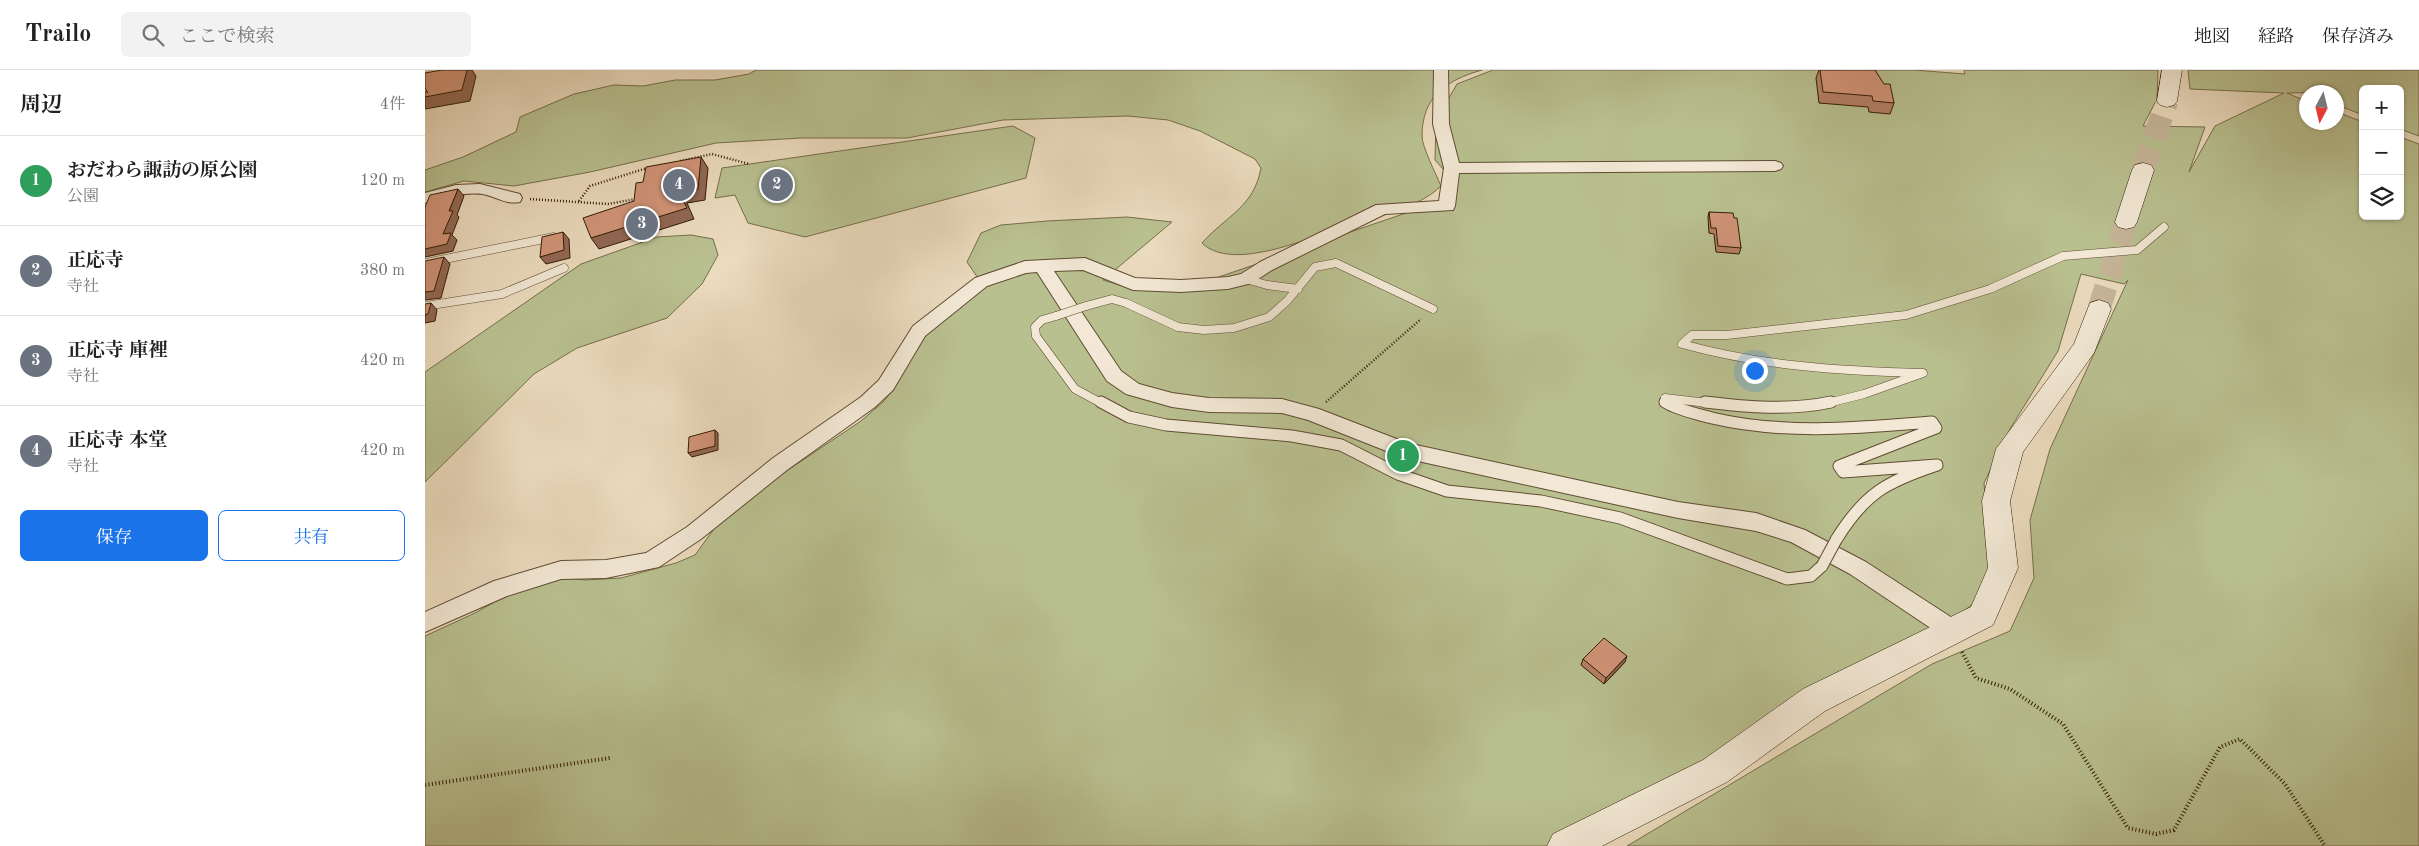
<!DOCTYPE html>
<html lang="ja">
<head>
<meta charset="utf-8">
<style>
  :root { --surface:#fff; --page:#f2f2f2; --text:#222; --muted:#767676; --line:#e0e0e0; --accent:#1a73e8 }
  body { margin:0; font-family:"Old Standard TT","Noto Serif JP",serif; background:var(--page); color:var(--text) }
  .controls { position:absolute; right:15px; top:15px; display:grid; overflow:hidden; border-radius:8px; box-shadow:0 1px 4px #0004 }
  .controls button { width:45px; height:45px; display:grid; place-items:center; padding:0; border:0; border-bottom:1px solid var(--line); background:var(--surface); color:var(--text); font:25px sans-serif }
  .compass { position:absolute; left:1874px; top:15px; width:45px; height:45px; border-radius:50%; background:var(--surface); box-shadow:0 1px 4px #0004; rotate:187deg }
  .you { position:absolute; left:1329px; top:300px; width:18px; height:18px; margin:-12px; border:4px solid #fff; border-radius:50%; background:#1a73e8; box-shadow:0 0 0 8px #1a73e833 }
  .badge { display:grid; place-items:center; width:32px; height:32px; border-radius:50%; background:var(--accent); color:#fff; font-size:16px; font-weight:700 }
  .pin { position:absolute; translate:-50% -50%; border:2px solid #fff; box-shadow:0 1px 5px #0006 }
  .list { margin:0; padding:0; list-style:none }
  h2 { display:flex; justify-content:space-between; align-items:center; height:65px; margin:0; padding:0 20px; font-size:21px }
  h2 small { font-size:16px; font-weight:400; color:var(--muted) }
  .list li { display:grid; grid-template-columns:32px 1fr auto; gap:15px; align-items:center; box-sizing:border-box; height:90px; padding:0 20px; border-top:1px solid var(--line) }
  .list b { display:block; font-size:19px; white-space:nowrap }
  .list p { margin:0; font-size:16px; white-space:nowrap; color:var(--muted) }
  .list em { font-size:16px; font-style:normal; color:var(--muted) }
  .actions { display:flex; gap:10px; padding:15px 20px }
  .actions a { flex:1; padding:11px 0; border:1px solid var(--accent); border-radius:8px; text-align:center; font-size:18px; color:var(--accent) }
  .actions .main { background:var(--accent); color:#fff }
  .icon { flex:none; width:28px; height:28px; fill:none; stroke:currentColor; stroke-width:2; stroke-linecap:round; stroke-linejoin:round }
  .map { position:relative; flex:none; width:1994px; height:776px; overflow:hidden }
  header { display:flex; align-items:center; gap:30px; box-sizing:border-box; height:70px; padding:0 25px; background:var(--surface); border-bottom:1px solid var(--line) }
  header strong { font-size:24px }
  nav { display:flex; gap:28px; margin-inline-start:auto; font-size:18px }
  .search { width:350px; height:45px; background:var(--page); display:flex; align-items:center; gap:12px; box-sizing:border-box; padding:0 18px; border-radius:8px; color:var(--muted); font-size:19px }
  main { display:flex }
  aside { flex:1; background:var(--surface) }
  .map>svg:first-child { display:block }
  .green { fill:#b9c090; stroke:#766e4a }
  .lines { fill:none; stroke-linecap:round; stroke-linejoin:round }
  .secondary-tunnel { stroke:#c6b599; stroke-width:23; stroke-dasharray:23 11; stroke-linecap:butt }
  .lane-far1-casing { stroke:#604c32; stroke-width:9 }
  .lane-casing { stroke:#604c32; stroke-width:13 }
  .street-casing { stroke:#604c32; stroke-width:2 }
  .secondary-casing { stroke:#321c03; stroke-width:1 }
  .path-far1 { stroke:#321c03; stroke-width:2.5; stroke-dasharray:1 2; stroke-linecap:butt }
  .path { stroke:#321c03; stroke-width:4; stroke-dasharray:1 2.5; stroke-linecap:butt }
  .lane-far1 { stroke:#f2e8d5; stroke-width:8 }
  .lane { stroke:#f2e8d5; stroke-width:11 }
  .street { fill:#f2e8d5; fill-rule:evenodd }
  .secondary { fill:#f2e8d5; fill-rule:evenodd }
  .lane-bridge-far1-casing { stroke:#604c32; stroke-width:9; stroke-linecap:butt }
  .lane-bridge-casing { stroke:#604c32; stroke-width:13; stroke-linecap:butt }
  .lane-bridge-far1 { stroke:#f2e8d5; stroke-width:8 }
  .lane-bridge { stroke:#f2e8d5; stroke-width:11 }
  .wall { fill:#b47f67; stroke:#321c03 }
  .shaded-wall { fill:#926854; stroke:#321c03 }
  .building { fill:#d19478; stroke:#321c03 }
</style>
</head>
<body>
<header>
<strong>Trailo</strong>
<div class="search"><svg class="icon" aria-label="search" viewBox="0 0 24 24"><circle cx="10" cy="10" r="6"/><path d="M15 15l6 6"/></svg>ここで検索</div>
<nav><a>地図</a><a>経路</a><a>保存済み</a></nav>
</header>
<main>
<aside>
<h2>周辺<small>4件</small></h2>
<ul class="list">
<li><span class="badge" style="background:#2e9e5b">1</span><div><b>おだわら諏訪の原公園</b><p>公園</p></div><em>120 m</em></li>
<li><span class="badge" style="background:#6b7280">2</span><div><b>正応寺</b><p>寺社</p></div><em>380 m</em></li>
<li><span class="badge" style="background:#6b7280">3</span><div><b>正応寺 庫裡</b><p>寺社</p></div><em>420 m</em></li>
<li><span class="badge" style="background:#6b7280">4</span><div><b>正応寺 本堂</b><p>寺社</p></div><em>420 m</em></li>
</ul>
<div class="actions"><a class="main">保存</a><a>共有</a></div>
</aside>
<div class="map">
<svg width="1994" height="776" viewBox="0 0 1994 776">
  <rect width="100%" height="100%" fill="#ebdbbe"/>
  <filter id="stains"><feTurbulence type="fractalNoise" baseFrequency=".004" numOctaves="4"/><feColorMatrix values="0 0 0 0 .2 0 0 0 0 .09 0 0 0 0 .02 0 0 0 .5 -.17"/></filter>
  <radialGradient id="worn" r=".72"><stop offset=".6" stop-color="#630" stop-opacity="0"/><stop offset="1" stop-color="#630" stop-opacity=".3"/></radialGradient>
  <!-- green -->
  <path class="green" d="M331 0H1057C1022 10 997 26 997 66 997 77 1011 104 1016 116 993 139 946 148 915 158 887 167 859 179 831 183 813 186 790 186 777 173 802 145 829 137 836 98L830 89 775 61 743 50 703 46 578 50 482 68H376L291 73 165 102 89 116 39 111 0 122V100L38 87 91 62 95 47 149 24 189 15 218 16 250 10H290L324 4Z
    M1068 0H1489L1540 4 1539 0H1733L1732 29 1718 56 1780 57 1764 102 1790 56 1859 23 1765 19 1763 0H1994V66L1975 59V19H1938V45L1912 35V22L1862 23 1881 31 1882 52H1912V42L1938 52V146H1975V67L1994 74V776H1202L1507 594 1585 561 1609 508 1605 450 1625 379 1703 210 1699 214 1656 204 1633 281 1585 359 1559 413 1565 496 1548 534 1420 630 1122 776H0V566L50 543 105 512 126 506 160 510 196 508 251 493 270 485 302 441 436 351 458 332 468 320 491 278 504 260 557 214 542 192 556 163 576 155 622 151 702 147 747 152 678 210 711 220 782 211 1025 128V107L1010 90 1011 50 1032 14Z
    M588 56 610 68 601 108 380 167 323 153 310 125 290 128 297 98Z
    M266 165 288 169 293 185 277 214 242 248 152 278 109 304 0 412V302L156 194 232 167Z"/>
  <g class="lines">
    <!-- secondary-tunnel -->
    <path class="secondary-tunnel" d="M1718 100 1742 31
      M1674 239 1701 152"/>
    <defs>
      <path id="lane-far1" d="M0 193 129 167
        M821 209 842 215 873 219
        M0 236 77 224 139 198
        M661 236 687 229 701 233 753 257 779 260 809 258 844 247 862 231 890 197 911 193 1008 239
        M631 246 617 250 610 257 611 266 650 319 678 334
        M1242 334 1240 328 1291 334
        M1399 334 1439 324 1498 303C1416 301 1336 296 1257 274L1267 265H1302L1481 245 1565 219 1638 186 1712 180 1739 157"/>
      <path id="lane" d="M676 332 704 347 741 355 867 366 916 375 973 404 1022 421 1116 431 1195 448 1362 509 1386 506 1397 496
        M1240 332C1253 340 1272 344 1287 348 1359 365 1433 358 1507 352L1511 358 1414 396 1418 402 1512 395C1461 412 1440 423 1411 470
        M1280 332C1322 337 1364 341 1406 332"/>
      <path id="street" d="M1009 0H1023L1024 54 1034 93 1350 91 1356 93 1358 96 1356 99 1350 101 1034 103 1030 136 1028 140 960 144 847 200 827 213 803 219 756 222 708 220 658 200 629 201 696 301 714 314 747 323 784 328 857 329 894 339 982 373 1253 432 1331 443 1380 460 1441 492 1535 553 1538 560 1535 567 1527 570 1519 567 1425 504 1366 472 1331 461 1253 448 979 388 883 350 857 343 784 342 747 337 701 324 682 311 612 202 601 203 562 216 500 266 468 320 450 337 362 400 276 469 234 497 181 508 136 509 82 526 0 562V542L69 511 136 491 181 490 221 483 262 457 348 388 436 327 454 310 488 256 550 208 600 191 660 188 710 208 756 210 803 207 816 204 835 192 951 135 1014 131 1019 98 1008 54Z
        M55 114 95 124 97 128 95 132C80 135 71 126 57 124 38 122 19 128 0 133V123L31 115Z"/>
      <path id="secondary" d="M1737 0H1757L1752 31 1749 35 1742 37 1735 35 1732 31Z
        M1718 93 1726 95 1729 100 1712 152 1709 157 1701 159 1693 157 1690 152 1707 100 1710 95Z
        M1674 230 1683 233 1686 239 1669 283 1598 382 1585 431 1593 498 1568 555 1400 641 1302 712 1177 776H1122L1128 764 1278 690 1378 619 1546 537 1563 498 1557 431 1571 379 1649 274 1665 233Z"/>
    </defs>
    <!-- lane-far1 casing -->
    <use href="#lane-far1" class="lane-far1-casing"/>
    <!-- lane casing -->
    <use href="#lane" class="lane-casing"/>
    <!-- street casing -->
    <use href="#street" class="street-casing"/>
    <!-- secondary casing -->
    <use href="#secondary" class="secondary-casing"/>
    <!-- path-far1 -->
    <path class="path-far1" d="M255 91 287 84 324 94
      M105 129 183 134 211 129
      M154 131 165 116 222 98
      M901 332 996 249"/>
    <!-- path -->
    <path class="path" d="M1537 582 1551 608 1585 619 1638 654 1703 758 1731 764 1749 760 1795 677 1815 669 1860 714 1900 776
      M0 715 185 688"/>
    <!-- lane-far1 -->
    <use href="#lane-far1" class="lane-far1"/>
    <!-- lane -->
    <use href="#lane" class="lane"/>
    <!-- street -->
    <use href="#street" class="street"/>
    <!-- secondary -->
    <use href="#secondary" class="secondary"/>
    <defs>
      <path id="lane-bridge-far1" d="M631 246 661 236"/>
      <path id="lane-bridge" d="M1397 496 1411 470"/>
    </defs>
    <!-- lane-bridge-far1 casing -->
    <use href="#lane-bridge-far1" class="lane-bridge-far1-casing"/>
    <!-- lane-bridge casing -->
    <use href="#lane-bridge" class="lane-bridge-casing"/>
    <!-- lane-bridge-far1 -->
    <use href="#lane-bridge-far1" class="lane-bridge-far1"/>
    <!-- lane-bridge -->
    <use href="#lane-bridge" class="lane-bridge"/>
  </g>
  <!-- wall -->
  <path class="wall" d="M1394 0H1450L1469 33 1465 44 1444 42 1443 37 1394 33 1391 8Z
    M1284 142 1309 148 1316 178 1314 184 1291 182 1289 164 1284 163 1283 147Z
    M1158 589 1200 592 1179 614 1156 595Z"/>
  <!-- shaded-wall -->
  <path class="shaded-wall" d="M42 0H47L51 6 45 31 0 39V27Z
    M276 87 283 98 280 130 262 133 269 149 174 179 166 168 254 122Z
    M33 119 39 126 32 145 34 147 27 165 32 170 28 181 0 187V179L18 164 24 141Z
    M138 162 144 169 145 188 121 194 115 187Z
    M19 187 25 194 16 228 0 230V222Z
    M6 233 12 240 10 251 0 253V245Z
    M290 360 293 363V380L267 387 263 383Z
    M1202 586 1200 592 1179 614 1181 608Z"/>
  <!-- building -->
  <path class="building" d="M17 0H42L37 20 0 27V21L3 23 0 18V3Z
    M1395 0H1450L1459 14H1465L1469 33 1448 31 1447 26 1398 22Z
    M276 87 273 119 254 122 262 138 166 168 158 148 209 131 211 113 218 112 221 97Z
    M33 119 24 141H28L18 164 26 163 22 174 0 179V137L5 125Z
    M1284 142 1308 143 1309 148H1312L1316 178 1293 176 1291 158H1286Z
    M138 162 139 180 115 187 117 167Z
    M19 187 9 221 0 222V191Z
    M6 233 3 244 0 245V234Z
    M290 360V376L263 383 264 367Z
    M1179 568 1202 586 1181 608 1158 589Z"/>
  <rect width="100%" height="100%" filter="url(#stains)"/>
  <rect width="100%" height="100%" fill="url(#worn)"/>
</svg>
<div class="controls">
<button>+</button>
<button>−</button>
<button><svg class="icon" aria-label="layers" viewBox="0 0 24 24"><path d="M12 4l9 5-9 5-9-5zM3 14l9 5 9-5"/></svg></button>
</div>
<svg class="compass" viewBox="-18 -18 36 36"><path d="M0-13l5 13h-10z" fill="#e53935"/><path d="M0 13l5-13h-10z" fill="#767676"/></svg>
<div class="you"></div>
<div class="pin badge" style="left:978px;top:386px;background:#2e9e5b">1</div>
<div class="pin badge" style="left:352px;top:115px;background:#6b7280">2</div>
<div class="pin badge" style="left:217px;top:154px;background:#6b7280">3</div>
<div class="pin badge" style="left:254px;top:115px;background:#6b7280">4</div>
</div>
</main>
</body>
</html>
